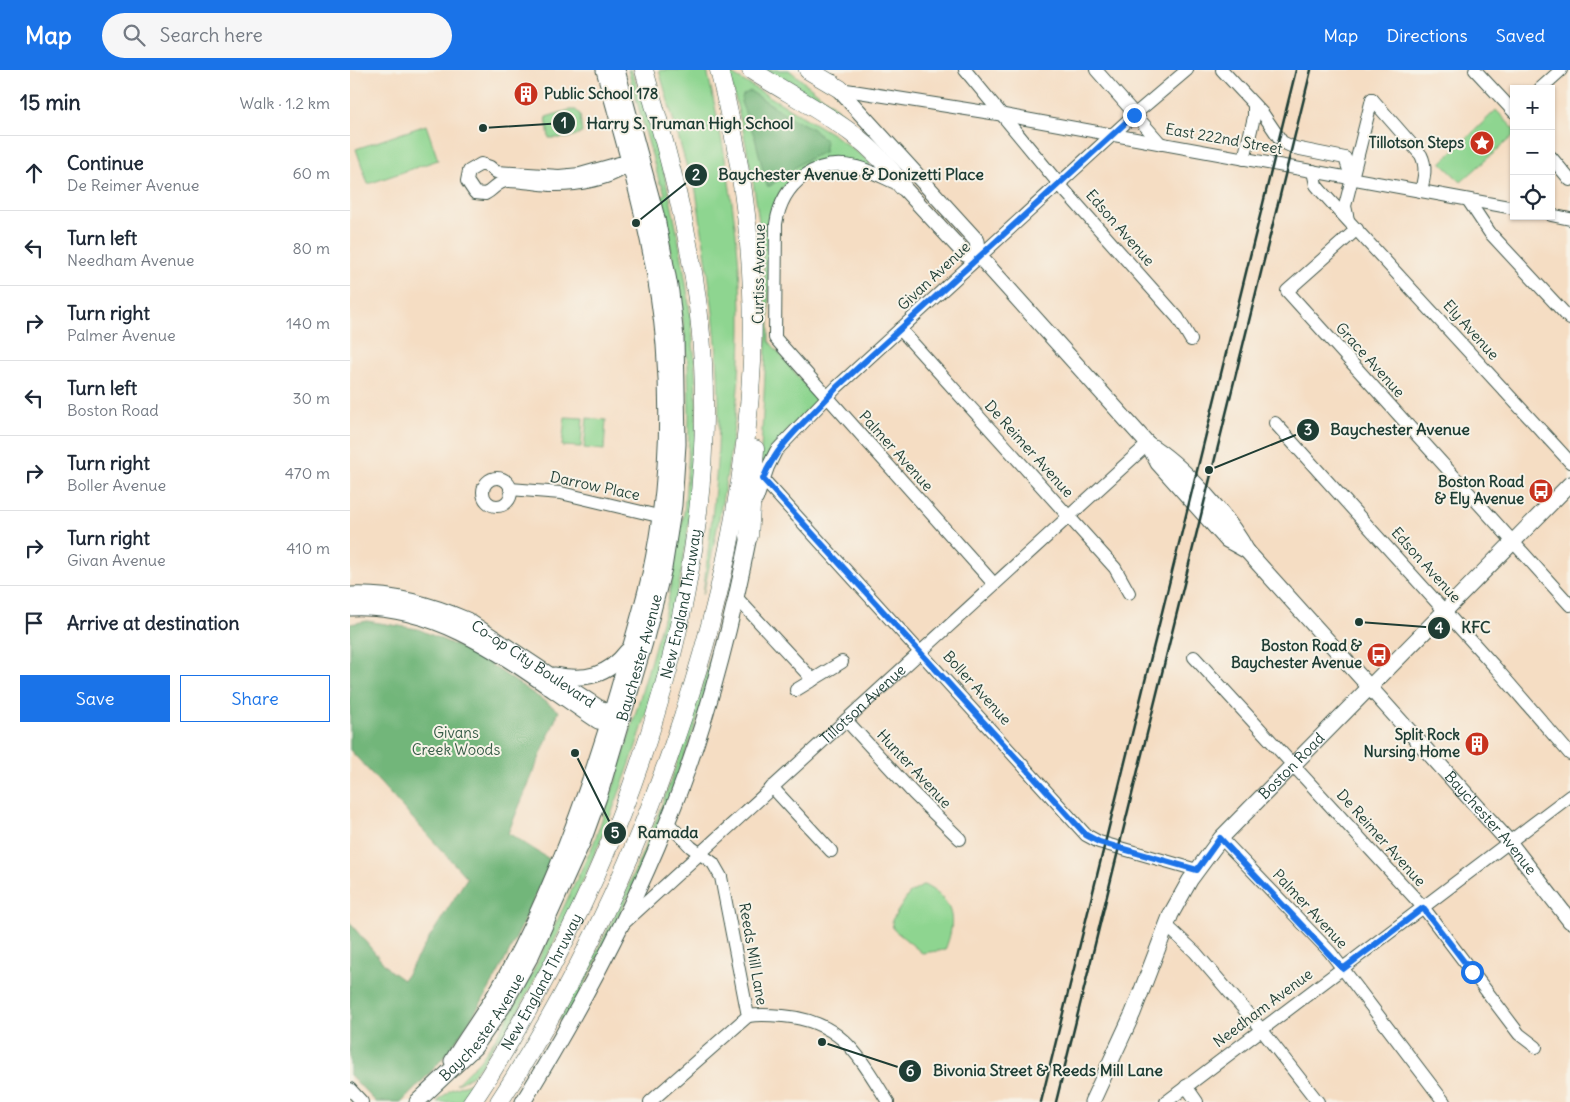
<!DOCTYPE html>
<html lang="en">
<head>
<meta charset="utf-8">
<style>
  :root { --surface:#fff; --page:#f6f6f7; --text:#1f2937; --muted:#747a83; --line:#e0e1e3; --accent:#1a73e8 }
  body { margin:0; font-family:Delius,sans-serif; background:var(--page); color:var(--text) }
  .controls { position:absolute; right:15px; top:15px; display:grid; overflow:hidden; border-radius:0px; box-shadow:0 1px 4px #0004 }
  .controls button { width:45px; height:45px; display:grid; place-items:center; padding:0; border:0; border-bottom:1px solid var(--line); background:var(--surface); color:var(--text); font:25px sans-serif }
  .stop { position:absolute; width:15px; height:15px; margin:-11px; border:4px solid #1a73e8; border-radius:50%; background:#fff }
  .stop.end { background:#1a73e8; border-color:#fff; box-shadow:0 1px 5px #0008 }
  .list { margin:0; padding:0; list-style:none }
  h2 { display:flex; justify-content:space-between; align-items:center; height:65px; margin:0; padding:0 20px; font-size:21px }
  h2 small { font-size:16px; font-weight:400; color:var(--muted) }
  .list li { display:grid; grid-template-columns:32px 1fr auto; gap:15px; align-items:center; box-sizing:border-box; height:75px; padding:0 20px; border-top:1px solid var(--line) }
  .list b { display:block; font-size:19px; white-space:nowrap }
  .list p { margin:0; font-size:16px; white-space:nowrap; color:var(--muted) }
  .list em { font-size:16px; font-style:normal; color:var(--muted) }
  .actions { display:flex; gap:10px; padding:15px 20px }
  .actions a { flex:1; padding:11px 0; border:1px solid var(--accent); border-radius:0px; text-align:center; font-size:18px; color:var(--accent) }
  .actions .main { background:var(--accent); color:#fff }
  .icon { flex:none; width:28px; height:28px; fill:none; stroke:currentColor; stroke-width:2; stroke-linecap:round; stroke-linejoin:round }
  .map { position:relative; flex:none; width:1220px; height:1032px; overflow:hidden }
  header { display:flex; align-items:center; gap:30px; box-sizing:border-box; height:70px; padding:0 25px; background:var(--accent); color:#fff }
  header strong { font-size:24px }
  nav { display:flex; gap:28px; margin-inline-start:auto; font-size:18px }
  .search { width:350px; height:45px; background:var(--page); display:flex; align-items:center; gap:12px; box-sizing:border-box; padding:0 18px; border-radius:28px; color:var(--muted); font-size:19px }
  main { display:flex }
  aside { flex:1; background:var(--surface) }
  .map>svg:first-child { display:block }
  .green { fill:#8ed590; stroke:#568962 }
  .forest { fill:#72b67a; stroke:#487a57 }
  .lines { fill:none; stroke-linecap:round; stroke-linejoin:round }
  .minor-casing { stroke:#3f5549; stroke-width:14 }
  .major-casing { stroke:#3f5549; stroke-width:17 }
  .highway-casing { stroke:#3f5549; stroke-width:19 }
  .minor { stroke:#fff; stroke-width:12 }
  .major { stroke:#fff; stroke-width:15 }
  .highway { stroke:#fff; stroke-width:18 }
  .rail { stroke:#1f3d34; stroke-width:2.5 }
  .route { stroke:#1a73e8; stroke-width:6 }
  .labels { text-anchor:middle; stroke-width:4; stroke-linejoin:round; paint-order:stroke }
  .poi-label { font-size:15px; font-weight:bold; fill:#1f3d34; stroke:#f7f3e8; text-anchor:end }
  .street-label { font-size:15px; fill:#1f3d34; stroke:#f7f3e8 }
  .park-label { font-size:15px; fill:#355b46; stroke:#f7f3e8 }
  .leader { fill:none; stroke:#1f3d34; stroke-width:2 }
  .callout-dot { fill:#1f3d34; stroke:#f7f3e8; stroke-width:2 }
  .mark-label { font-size:15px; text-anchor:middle; font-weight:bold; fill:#fff }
  .callout-label { font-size:16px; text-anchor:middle; font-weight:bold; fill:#1f3d34; stroke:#f7f3e8; stroke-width:4; stroke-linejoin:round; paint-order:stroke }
</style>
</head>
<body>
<header>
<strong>Map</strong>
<div class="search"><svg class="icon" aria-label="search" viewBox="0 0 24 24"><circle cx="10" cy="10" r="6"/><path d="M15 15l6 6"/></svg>Search here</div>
<nav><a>Map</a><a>Directions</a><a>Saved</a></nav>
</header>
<main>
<aside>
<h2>15 min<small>Walk · 1.2 km</small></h2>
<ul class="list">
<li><svg class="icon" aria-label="ahead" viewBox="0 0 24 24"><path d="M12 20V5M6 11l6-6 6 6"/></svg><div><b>Continue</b><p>De Reimer Avenue</p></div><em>60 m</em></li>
<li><svg class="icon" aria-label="left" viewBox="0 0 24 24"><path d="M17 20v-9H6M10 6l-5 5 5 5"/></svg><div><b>Turn left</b><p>Needham Avenue</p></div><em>80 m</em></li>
<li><svg class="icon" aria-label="right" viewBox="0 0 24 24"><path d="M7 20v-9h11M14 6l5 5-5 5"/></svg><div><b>Turn right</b><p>Palmer Avenue</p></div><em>140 m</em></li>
<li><svg class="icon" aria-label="left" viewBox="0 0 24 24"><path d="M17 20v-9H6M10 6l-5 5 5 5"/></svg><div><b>Turn left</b><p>Boston Road</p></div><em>30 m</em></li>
<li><svg class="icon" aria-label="right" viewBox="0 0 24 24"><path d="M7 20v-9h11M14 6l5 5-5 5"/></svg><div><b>Turn right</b><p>Boller Avenue</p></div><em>470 m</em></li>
<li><svg class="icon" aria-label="right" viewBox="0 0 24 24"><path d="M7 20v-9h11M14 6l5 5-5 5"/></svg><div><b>Turn right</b><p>Givan Avenue</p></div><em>410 m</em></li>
<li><svg class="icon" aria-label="arrive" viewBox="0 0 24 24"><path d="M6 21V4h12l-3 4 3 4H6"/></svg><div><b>Arrive at destination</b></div></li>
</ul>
<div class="actions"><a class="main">Save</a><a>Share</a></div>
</aside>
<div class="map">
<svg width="1220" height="1032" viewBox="0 0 1220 1032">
  <rect width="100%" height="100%" fill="#f7f3e8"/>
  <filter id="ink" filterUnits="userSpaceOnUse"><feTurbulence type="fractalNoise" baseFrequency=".02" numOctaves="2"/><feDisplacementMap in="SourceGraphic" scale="10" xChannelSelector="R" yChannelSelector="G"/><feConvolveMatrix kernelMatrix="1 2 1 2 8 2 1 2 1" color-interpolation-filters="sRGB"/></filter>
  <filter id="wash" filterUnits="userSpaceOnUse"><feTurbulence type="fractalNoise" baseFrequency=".0096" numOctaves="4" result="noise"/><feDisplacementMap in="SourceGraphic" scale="20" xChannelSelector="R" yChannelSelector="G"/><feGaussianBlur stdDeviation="1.12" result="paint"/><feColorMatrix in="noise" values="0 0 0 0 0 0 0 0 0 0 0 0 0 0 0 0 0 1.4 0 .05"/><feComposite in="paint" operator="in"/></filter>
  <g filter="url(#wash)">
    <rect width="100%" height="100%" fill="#f5ddc3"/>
    <!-- green -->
    <path class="green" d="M278 0H281C303 54 317 110 328 167 340 230 348 294 346 359 341 573 256 786 152 970L148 968C136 986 128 1007 106 1014L130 990 148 965 180 908 243 775 268 704 318 531 334 442 338 391 339 346 338 295 333 250 312 126 315 124 312 114H310Z
      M309 0H357C375 80 390 162 391 244 392 338 373 434 353 525 360 461 370 396 369 331 368 256 355 182 344 108H340Z
      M409 0H439L494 44 491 49Z
      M380 3 484 65 520 92V96H460L443 107 431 120 424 135 419 158V271L466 328 465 333C444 353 424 373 410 400 412 353 416 306 416 260 416 174 402 88 379 5Z
      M219 40H226L230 44 232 63 218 68H199L196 47Z
      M1146 40 1164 59V65L1111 112 1091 93Z
      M76 55 88 90 18 114 6 79Z
      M215 347 233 348 231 377 212 376Z
      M237 348 256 350 254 380 234 378Z
      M385 501 378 539 345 657 295 793 219 946 208 951C263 859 306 759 339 657 356 606 370 553 385 501Z
      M574 815C604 830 607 850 595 880L572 883 543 859 542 850 559 824Z
      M184 994 187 997 165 1032H161Z
      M132 1003 113 1032H87L100 1020 122 1012Z"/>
    <!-- forest -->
    <path class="forest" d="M400 21 440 47 463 59 476 71 474 82 454 91 420 116H417L405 68 391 32 393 25Z
      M17 551 68 559 125 584 209 641 158 763 201 790C172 859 135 939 86 996 75 1009 63 1020 52 1032H26L0 1005V853L39 900 53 910 117 808 0 680V554Z"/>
  </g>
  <g filter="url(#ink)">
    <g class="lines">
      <defs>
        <g id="minor">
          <path d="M615 0 709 114 828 248 841 270"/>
          <path d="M746 0 811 74"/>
          <path d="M872 0 913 44 932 72 945 78 995 88 1002 109"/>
          <path d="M1125 0 1164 42"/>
          <path d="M490 19 654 45 1164 138"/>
          <path d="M1190 19 1211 0"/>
          <path d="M1022 29 1071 85C1077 97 1074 108 1071 121"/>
          <path d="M1201 87 1220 110"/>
          <path d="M894 89 904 47V36"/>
          <path d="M281 93C263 110 225 116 200 115 186 114 172 111 158 111 147 111 144 120 135 124L125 123 117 111 119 101 131 94 140 97 146 102 209 106 230 104 269 93 288 92"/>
          <path d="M963 101 966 115 971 121 1220 392"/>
          <path d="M550 115C536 109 522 101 507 97 466 87 432 113 426 154L425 268 644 514"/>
          <path d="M1118 130 1140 163 1220 249"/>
          <path d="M1201 145 1220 149"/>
          <path d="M998 150 995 136 1022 29"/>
          <path d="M1007 159 937 221 1220 535"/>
          <path d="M550 259 765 498 779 523"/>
          <path d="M925 353 1145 597 1220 684"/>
          <circle cx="147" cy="422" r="14"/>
          <path d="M413 409 736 765 749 772 847 800"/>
          <path d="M160 419 211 423 317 448"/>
          <path d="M407 429 418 397 426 381 487 317 784 45 837 0"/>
          <path d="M386 527 463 610"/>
          <path d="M844 587 1073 837 1169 964 1186 977"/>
          <path d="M446 620 492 592"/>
          <path d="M496 650 564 724 610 769"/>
          <path d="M422 717 481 781"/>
          <path d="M871 768 980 882 1094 1032"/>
          <path id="s1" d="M274 853 798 374"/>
          <path d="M816 855 845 882 911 959 968 1032"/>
          <path d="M398 946C410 944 421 945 433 946 492 951 509 986 538 1032"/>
          <path d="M836 1016 847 1032"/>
          <path d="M0 1019 12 1032"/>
          <path d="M300 1032 398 946 371 807 363 793 341 777 318 753"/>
          <path d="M816 1032 1220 726"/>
        </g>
        <g id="major">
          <path d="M482 12 627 171 629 186 798 374 808 393 877 470 897 481"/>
          <path d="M552 116 615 184 629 186"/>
          <path id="s2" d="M798 374C833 395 878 446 897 481L1159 772 1220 851"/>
          <path id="s3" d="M0 525C41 523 80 534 117 550L269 651"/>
          <path d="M0 538C97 533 172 601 248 651L268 654"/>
          <path d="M205 605C235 611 258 606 277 581"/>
          <path d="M102 991C120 961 142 933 158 902 206 812 240 718 268 620 279 582 291 543 300 504 316 430 320 351 314 275 306 180 279 91 254 0"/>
          <path id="s4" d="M67 1032 125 977 152 938 182 884 233 771 249 727 295 572 314 498 324 435 328 374 326 268 321 222 307 148 267 0"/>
          <path d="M173 1032C228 942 278 850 317 753 355 661 380 563 399 466"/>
          <path id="s5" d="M742 1032 783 943 821 844 840 810 871 768 1220 414"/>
        </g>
        <g id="highway">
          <path d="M401 0C455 35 516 60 552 116"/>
          <path d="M458 0 490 19"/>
          <path d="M399 466 405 379"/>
          <path id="s6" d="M122 1032C145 999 164 964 184 929 289 740 364 512 353 293 348 193 322 96 294 0"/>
          <path d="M149 1032C286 820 390 545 402 292 406 193 393 95 369 0"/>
        </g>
      </defs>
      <!-- minor casing -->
      <use href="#minor" class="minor-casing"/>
      <!-- major casing -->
      <use href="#major" class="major-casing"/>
      <!-- highway casing -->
      <use href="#highway" class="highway-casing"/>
      <!-- minor -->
      <use href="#minor" class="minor"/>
      <!-- major -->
      <use href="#major" class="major"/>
      <!-- highway -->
      <use href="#highway" class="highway"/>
      <!-- rail -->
      <path class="rail" d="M691 1032 946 0
        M706 1032 961 0"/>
    </g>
  </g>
  <g class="lines" filter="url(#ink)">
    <!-- route -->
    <path class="route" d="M784 45 487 317C461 348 428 371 413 409L736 765 749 772 847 800 870 768 993 899 1073 838 1122 902"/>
  </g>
  <!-- icons -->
  <defs>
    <symbol id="building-disc" viewBox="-11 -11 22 22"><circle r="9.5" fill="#c8321e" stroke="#f7f3e8"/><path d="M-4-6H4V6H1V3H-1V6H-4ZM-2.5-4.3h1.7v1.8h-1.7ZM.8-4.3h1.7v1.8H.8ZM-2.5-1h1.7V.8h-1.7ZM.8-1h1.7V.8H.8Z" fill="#fff"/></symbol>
    <symbol id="sight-disc" viewBox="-11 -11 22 22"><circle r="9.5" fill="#c8321e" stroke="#f7f3e8"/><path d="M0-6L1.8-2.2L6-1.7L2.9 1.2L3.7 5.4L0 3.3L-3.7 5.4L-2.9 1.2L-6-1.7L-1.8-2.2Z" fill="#fff"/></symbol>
    <symbol id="bus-disc" viewBox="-11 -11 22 22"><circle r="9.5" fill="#c8321e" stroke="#f7f3e8"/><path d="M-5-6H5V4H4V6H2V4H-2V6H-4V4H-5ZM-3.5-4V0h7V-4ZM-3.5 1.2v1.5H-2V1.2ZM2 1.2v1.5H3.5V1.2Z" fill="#fff"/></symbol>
  </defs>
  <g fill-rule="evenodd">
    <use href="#building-disc" x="162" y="10" width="28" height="28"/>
    <use href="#sight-disc" x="1118" y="59" width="28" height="28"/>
    <use href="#bus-disc" x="1177" y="407" width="28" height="28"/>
    <use href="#bus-disc" x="1015" y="571" width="28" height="28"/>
    <use href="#building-disc" x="1113" y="660" width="28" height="28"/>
  </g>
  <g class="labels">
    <!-- poi labels -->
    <g class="poi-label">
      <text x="194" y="29" text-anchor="start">Public School 178</text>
      <text x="1114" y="78">Tillotson Steps</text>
      <text x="1174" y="417">Boston Road<tspan x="1174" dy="17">&amp; Ely Avenue</tspan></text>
      <text x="1012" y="581">Boston Road &amp;<tspan x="1012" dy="17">Baychester Avenue</tspan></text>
      <text x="1110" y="670">Split Rock<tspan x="1110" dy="17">Nursing Home</tspan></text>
    </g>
    <!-- street labels -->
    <g class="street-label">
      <text transform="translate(874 69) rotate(10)" y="5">East 222nd Street</text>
      <text transform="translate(770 158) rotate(49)" y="5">Edson Avenue</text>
      <text transform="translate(409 204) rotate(-89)" y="5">Curtiss Avenue</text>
      <text transform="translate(584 206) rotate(-43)" y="5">Givan Avenue</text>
      <text transform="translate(1121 260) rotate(48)" y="5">Ely Avenue</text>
      <text transform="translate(1020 290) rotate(48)" y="5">Grace Avenue</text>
      <text transform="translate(679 379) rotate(48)" y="5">De Reimer Avenue</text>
      <text transform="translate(546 381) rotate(48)" y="5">Palmer Avenue</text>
      <text transform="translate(245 416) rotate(12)" y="5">Darrow Place</text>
      <text transform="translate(1076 495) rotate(48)" y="5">Edson Avenue</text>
      <text dy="5" stroke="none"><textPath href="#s6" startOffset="544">New England Thruway</textPath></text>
      <text dy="5" stroke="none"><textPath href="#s4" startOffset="505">Baychester Avenue</textPath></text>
      <text dy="5" stroke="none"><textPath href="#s3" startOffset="200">Co-op City Boulevard</textPath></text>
      <text transform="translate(627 618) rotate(48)" y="5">Boller Avenue</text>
      <text dy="5" stroke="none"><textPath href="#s1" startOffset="324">Tillotson Avenue</textPath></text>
      <text dy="5" stroke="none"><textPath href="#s5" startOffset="396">Boston Road</textPath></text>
      <text transform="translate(564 699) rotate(47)" y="5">Hunter Avenue</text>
      <text dy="5" stroke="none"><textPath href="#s2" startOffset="512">Baychester Avenue</textPath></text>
      <text transform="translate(1031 768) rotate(48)" y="5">De Reimer Avenue</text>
      <text transform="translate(960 839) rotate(47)" y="5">Palmer Avenue</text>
      <text transform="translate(403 884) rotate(80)" y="5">Reeds Mill Lane</text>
      <text dy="5" stroke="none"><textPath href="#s6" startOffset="139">New England Thruway</textPath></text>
      <text transform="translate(913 938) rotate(-37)" y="5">Needham Avenue</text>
      <text dy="5" stroke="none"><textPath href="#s4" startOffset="100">Baychester Avenue</textPath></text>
    </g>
    <!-- park labels -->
    <g class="park-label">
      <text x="106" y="668">Givans<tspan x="106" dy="17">Creek Woods</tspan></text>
    </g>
  </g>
  <!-- callouts -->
  <path class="leader" d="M133 58L214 53M286 153L346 105M859 400L958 360M1009 552L1089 558M225 683L265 763M472 972L560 1001"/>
  <g class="callout-dot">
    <circle cx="133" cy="58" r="5"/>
    <circle cx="286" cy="153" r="5"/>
    <circle cx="859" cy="400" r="5"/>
    <circle cx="1009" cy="552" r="5"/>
    <circle cx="225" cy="683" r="5"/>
    <circle cx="472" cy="972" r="5"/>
    <circle cx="214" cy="53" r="12"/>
    <circle cx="346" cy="105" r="12"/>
    <circle cx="958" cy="360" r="12"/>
    <circle cx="1089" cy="558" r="12"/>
    <circle cx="265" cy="763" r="12"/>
    <circle cx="560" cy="1001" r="12"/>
  </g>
  <g class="mark-label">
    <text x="214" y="58">1</text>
    <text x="346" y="110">2</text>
    <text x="958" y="365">3</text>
    <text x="1089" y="563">4</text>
    <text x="265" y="768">5</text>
    <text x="560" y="1006">6</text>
  </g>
  <g class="callout-label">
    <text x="340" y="59">Harry S. Truman High School</text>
    <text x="501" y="110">Baychester Avenue &amp; Donizetti Place</text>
    <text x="1050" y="365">Baychester Avenue</text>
    <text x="1126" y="563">KFC</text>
    <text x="318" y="768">Ramada</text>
    <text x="698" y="1006">Bivonia Street &amp; Reeds Mill Lane</text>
  </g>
</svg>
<div class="controls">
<button>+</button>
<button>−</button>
<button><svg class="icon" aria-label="locate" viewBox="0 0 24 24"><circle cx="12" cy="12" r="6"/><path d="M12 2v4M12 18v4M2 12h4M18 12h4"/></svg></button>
</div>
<div class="stop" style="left:1122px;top:902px"></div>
<div class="stop end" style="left:784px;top:45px"></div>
</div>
</main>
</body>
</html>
